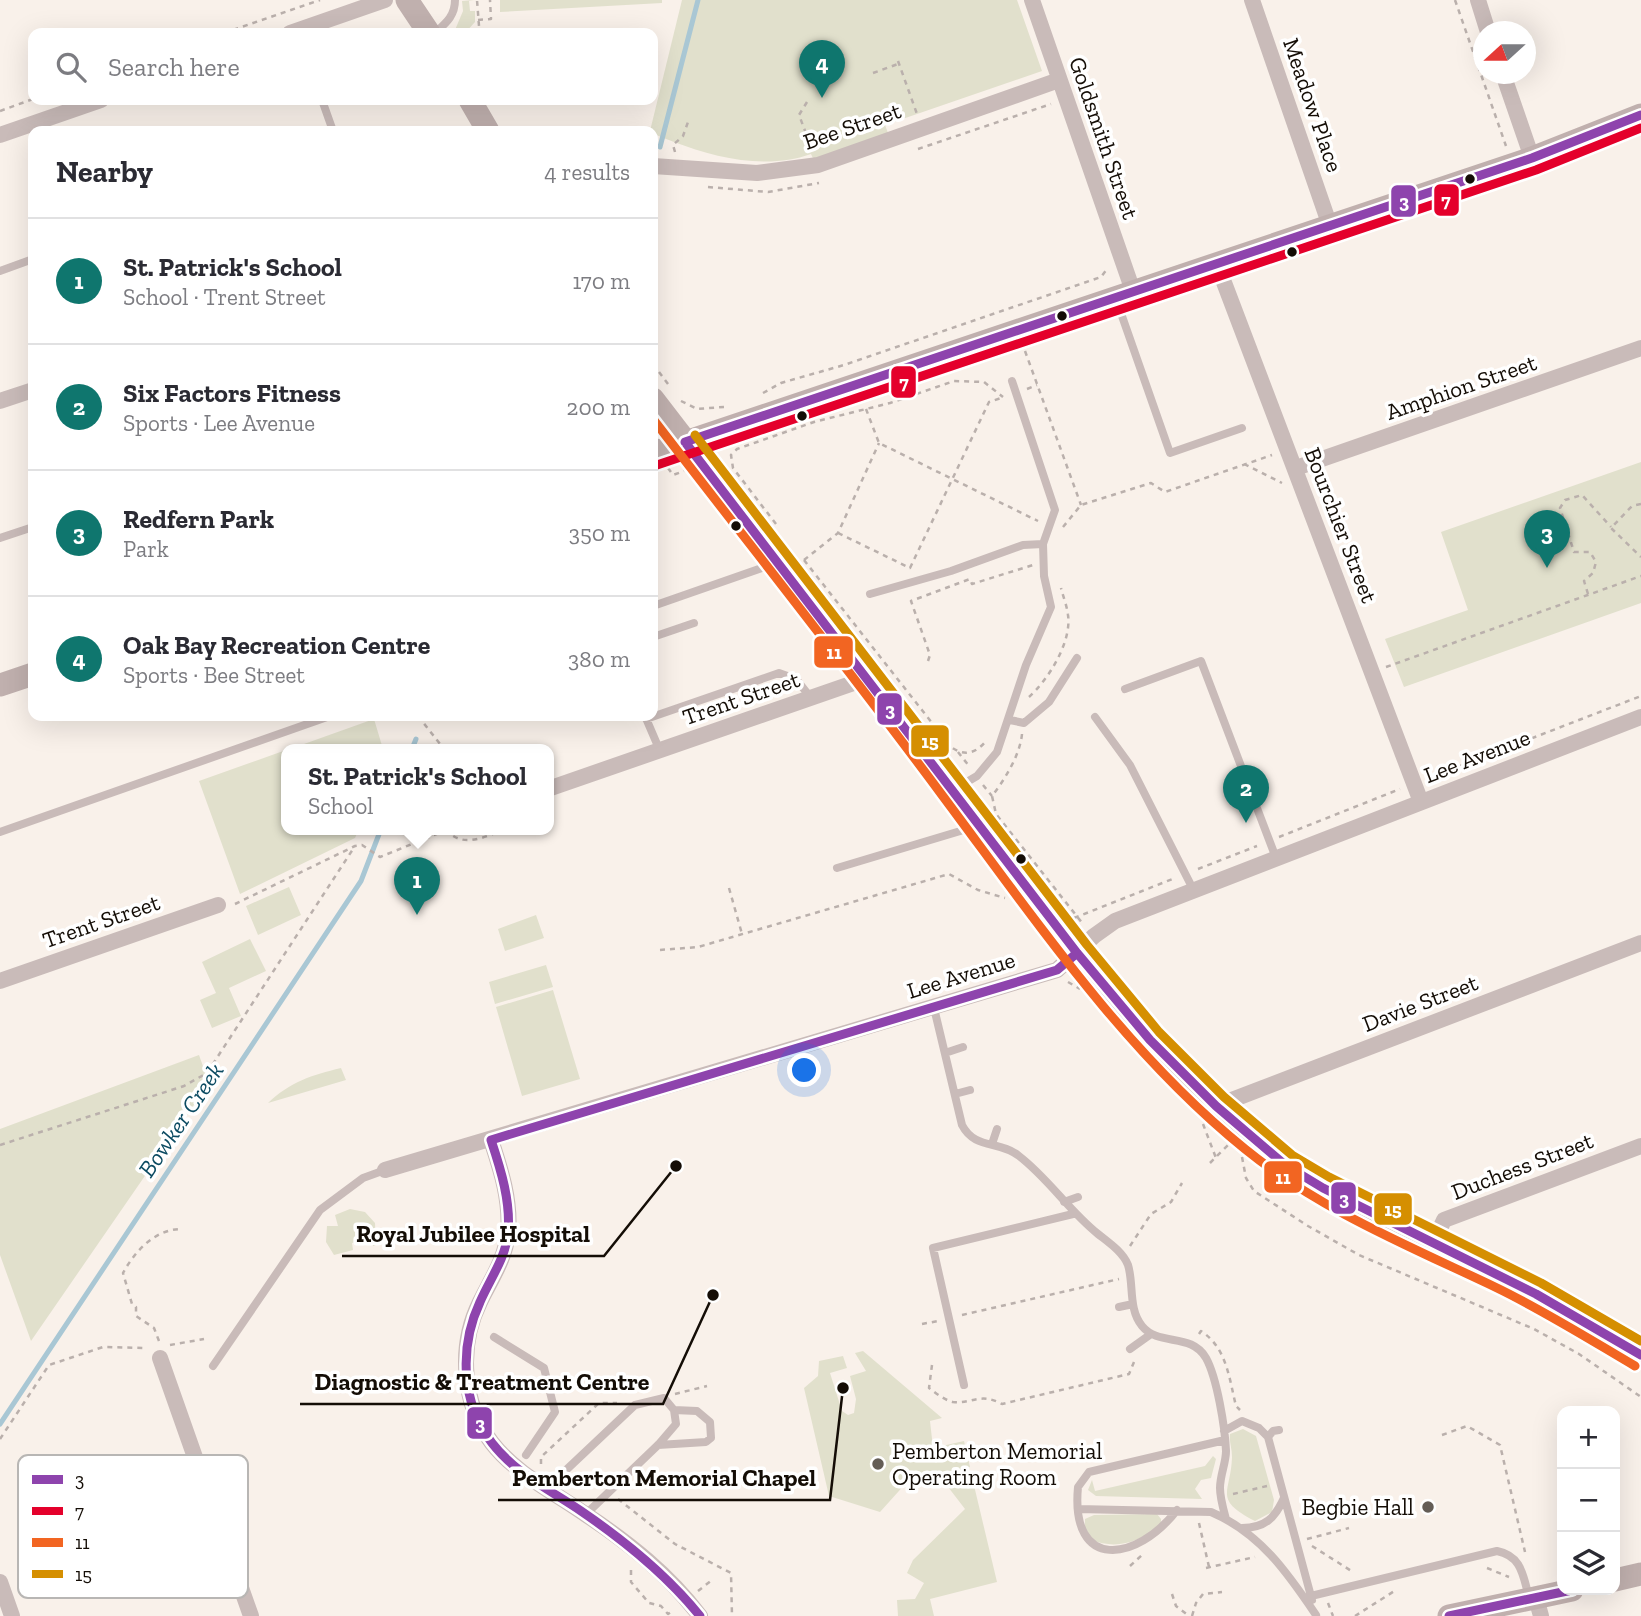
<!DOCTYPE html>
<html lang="en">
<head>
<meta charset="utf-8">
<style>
  :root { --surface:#fff; --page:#f2f2f3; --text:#2b2b33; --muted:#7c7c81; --line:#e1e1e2; --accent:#0f766e }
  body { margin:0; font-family:"Zilla Slab",serif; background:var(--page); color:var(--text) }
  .controls { position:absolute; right:21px; bottom:21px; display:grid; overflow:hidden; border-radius:14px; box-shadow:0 7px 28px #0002 }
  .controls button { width:63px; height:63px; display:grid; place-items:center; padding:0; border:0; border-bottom:2px solid var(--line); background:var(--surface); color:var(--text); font:35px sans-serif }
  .compass { position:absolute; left:1473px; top:21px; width:63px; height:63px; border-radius:50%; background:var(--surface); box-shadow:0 7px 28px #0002; rotate:249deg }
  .you { position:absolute; left:805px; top:1071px; width:24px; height:24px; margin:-18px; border:5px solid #fff; border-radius:50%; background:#1a73e8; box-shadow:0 0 0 10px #1a73e833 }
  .badge { display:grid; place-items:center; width:46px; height:46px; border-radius:50%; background:var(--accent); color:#fff; font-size:23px; font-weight:700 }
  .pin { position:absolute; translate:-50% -58px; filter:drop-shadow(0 2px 4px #0008) }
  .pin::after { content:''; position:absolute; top:37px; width:24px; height:21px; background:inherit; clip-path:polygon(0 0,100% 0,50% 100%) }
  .popup { position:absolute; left:281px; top:744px; width:273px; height:91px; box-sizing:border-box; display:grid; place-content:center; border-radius:14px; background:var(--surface); filter:drop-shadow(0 2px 5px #0005); font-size:23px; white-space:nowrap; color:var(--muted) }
  .popup b { font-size:26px; color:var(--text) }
  .popup::after { content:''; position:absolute; left:50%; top:100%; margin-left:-14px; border:14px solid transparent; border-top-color:var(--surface) }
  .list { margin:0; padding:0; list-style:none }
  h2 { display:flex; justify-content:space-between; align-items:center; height:91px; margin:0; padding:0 28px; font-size:30px }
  h2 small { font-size:23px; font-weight:400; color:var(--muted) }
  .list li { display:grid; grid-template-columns:46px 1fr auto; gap:21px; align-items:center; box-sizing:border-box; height:126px; padding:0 28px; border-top:2px solid var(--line) }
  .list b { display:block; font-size:26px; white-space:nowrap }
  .list p { margin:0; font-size:23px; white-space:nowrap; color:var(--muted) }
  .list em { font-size:23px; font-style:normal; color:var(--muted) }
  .icon { flex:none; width:38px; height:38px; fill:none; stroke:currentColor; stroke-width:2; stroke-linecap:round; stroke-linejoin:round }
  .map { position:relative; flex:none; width:1641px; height:1616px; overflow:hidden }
  .search { position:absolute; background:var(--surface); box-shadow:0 7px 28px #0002; left:28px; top:28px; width:630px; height:77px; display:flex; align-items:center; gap:18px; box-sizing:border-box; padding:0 24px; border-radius:14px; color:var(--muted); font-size:26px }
  .panel { position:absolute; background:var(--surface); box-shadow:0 7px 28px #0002; left:28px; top:126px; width:630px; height:595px; border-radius:14px }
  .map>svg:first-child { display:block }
  .green { fill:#e1e0cc }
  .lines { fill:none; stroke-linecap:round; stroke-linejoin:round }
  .stream { stroke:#a9c7d4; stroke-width:5 }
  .path { stroke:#bab0ac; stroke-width:2.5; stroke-dasharray:5 5; stroke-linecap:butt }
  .service { stroke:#c9bbb9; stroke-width:8 }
  .minor { stroke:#c9bbb9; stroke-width:16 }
  .secondary { stroke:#c0b0ae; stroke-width:23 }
  .bus-1-casing { stroke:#fff; stroke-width:14 }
  .bus-2-casing { stroke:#fff; stroke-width:14 }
  .bus-3-casing { stroke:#fff; stroke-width:14 }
  .bus-4-casing { stroke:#fff; stroke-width:14 }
  .bus-1 { stroke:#8e44ad; stroke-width:9 }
  .bus-2 { stroke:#e4002b; stroke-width:9 }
  .bus-3 { stroke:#f26522; stroke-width:9 }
  .bus-4 { stroke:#d58f01; stroke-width:9 }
  .bus-dot { fill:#140d06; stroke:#fff; stroke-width:2.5 }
  .poi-dot { fill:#645d56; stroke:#fff; stroke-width:2.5 }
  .labels { text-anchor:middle; stroke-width:7; stroke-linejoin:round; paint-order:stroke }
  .street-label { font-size:23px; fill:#140d06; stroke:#fff }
  .poi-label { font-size:23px; fill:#140d06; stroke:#fff; text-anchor:start }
  .water-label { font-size:24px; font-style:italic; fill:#0c4b62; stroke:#fff }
  .key { fill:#fff; stroke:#b8b6b4; stroke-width:2 }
  .key-label { font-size:19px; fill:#140d06 }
  .leader { fill:none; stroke:#140d06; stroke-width:2.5 }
  .callout-dot { fill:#140d06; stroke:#fff; stroke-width:2.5 }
  .callout-label { font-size:24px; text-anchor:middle; font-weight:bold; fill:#140d06; stroke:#fff; stroke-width:7; stroke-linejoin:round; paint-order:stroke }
  .line-badge { stroke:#fff; stroke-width:2.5 }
  .badge-label { font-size:19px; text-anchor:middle; font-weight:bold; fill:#fff }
</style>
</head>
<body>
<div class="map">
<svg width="1641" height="1616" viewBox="0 0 1641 1616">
  <rect width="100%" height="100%" fill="#f9f1ea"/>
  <!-- green -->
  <path class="green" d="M474 0 469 1 470 11H475V22L465 33H457L455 30 463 11 462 1Z
    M500 0H662V3L500 12Z
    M682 0H1017L1042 71 885 125 890 138 816 165 811 154C767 170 716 158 674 142 666 139 655 135 650 131Z
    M1641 462V603L1404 687 1385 639 1468 610 1441 532Z
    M374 719 383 749H290Z
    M286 750V829H359L355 838 240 894 199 781Z
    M289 887 301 915 258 935 246 906Z
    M536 915 544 938 505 951 498 929Z
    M250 939 266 971 229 988 241 1016 212 1028 200 1000 216 993 202 962Z
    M546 965 553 987 495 1004 489 982Z
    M553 990 580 1079 522 1096 496 1007Z
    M199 1055 209 1083 31 1341 0 1255V1129Z
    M341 1068 346 1080 268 1103C290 1082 312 1075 341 1068Z
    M350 1209 365 1212 375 1223 376 1245 373 1246 371 1238 352 1243 353 1250 334 1255 326 1242 327 1226H338L335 1215Z
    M863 1351 942 1418 930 1421 933 1448 964 1441 970 1467 926 1480 916 1472 880 1512 829 1496 804 1388 818 1376 819 1361 843 1356 847 1368 830 1373 842 1411 848 1415 854 1413 856 1399 850 1376 866 1371 855 1353Z
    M1243 1429 1256 1436 1274 1500 1272 1512 1255 1521C1212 1499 1231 1493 1232 1457 1232 1448 1229 1442 1230 1434Z
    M1213 1456 1216 1459 1211 1478 1201 1480 1195 1489 1202 1499 1096 1496 1088 1490 1092 1480 1095 1491 1205 1466Z
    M972 1477 997 1582 930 1599 934 1616H898L897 1600 915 1599 924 1583 907 1573 913 1560 965 1509 945 1483Z
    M1157 1514 1161 1519V1525C1138 1542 1118 1550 1091 1540L1085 1529V1519L1094 1515Z"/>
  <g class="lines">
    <!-- stream -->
    <path class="stream" d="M660 147 698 0
      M412 749 416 739
      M0 1424 361 881 381 829"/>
    <!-- path -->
    <path class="path" d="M1455 0 1506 146
      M478 20 491 19 490 0
      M224 33 320 0
      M472 33 479 26 477 0
      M898 61 917 114
      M873 73 898 64
      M807 102 799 115 812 149
      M0 111 33 99
      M918 149 1051 104
      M675 152 673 145 683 136 688 122
      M708 187 768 192 819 183
      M1025 351 1081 505
      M653 364 668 384
      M1027 389 1037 385
      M763 393 781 383 844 365 1101 277 1107 269
      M681 401 697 409 724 407
      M866 409 879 443 1038 521
      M1244 464 1282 483
      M668 468 673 475 684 471
      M1641 504 1632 506 1611 528 1641 557
      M776 524 733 468 731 455 737 449 814 422 890 403 954 381 984 382 1003 397
      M1063 527 1081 505 1151 483 1165 492 1272 455
      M838 533 910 568 989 402 1004 397
      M804 560 951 747C965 757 976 753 986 741
      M804 560 838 533 879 443
      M1588 594 1584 581 1593 573 1596 562 1590 552H1574L1560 508 1565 500 1582 495 1611 527
      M928 661 930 655 911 601 970 579 972 584 1033 565
      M1386 667 1641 576
      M1029 697C1048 680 1072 642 1068 615 1067 606 1063 596 1061 588
      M418 716 444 749
      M1022 734C1020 755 1005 779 992 796L996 814 1083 924
      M958 752 969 766
      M1429 778 1641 696
      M983 785 992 796
      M446 829C462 850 486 836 506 829
      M1279 837 1400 789
      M1198 869 1257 846
      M729 888 742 934
      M235 904 355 846 362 845 380 857 449 829
      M1074 918 1175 878
      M660 950 698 947 949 874 978 890 1005 898
      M1068 982 1080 989
      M1203 1124 1216 1158
      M0 1145 184 1086 207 1073 355 846
      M1242 1157 1246 1178 1254 1191 1308 1226 1359 1255 1534 1329 1579 1354 1641 1397
      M1210 1163 1228 1145
      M1130 1246 1151 1214 1171 1202 1182 1183
      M962 1315 1119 1279
      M922 1324 938 1321
      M1199 1334 1201 1331C1227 1348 1229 1378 1236 1406L1240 1410
      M159 1341 154 1328 136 1316V1307L132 1304 123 1273C135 1251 155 1229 182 1229
      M170 1345 204 1339
      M932 1365 929 1388C936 1393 944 1400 953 1402 972 1404 980 1392 1002 1404L1129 1374 1134 1362
      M675 1394 707 1386
      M1442 1435 1467 1426 1500 1445 1525 1552
      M0 1439 49 1365 103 1347 146 1348
      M541 1464V1457L599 1403H617
      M1233 1494 1267 1486
      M618 1499 675 1544 731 1573 732 1616
      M1199 1523 1209 1567
      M1307 1539 1349 1528
      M1312 1546 1353 1572
      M1130 1566 1142 1555
      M1206 1568 1255 1557
      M1487 1568 1509 1577
      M631 1570V1582L649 1603 661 1606 668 1614 674 1610
      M698 1591 712 1580
      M1172 1594 1176 1606 1189 1616
      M1328 1603 1333 1616
      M1192 1616 1196 1603 1203 1594 1222 1592
      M1355 1616 1396 1590"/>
    <!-- service -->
    <path class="service" d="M435 33C446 23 455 16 455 0
      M322 100 333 131
      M0 271 33 259
      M1116 299 1170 453 1242 428
      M0 538 33 527
      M870 594 951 571 1023 545 1043 544
      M653 606 776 563
      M653 637 694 623
      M1125 689 1201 661 1276 858
      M645 716 660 751
      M1095 717 1130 765 1194 891
      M646 719 779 673 796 679 811 698
      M1010 720 1024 723 1049 702 1077 658
      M955 789 977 776 997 752 1026 665 1051 607 1044 576 1043 544 1055 510 1012 381
      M0 832 330 716
      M837 868 977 826
      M934 1008 962 1125C975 1150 999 1140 1019 1156 1049 1179 1069 1211 1098 1234 1108 1242 1123 1252 1128 1265 1134 1284 1128 1309 1142 1326 1159 1347 1191 1332 1206 1358 1217 1378 1225 1427 1226 1451 1226 1463 1220 1475 1220 1488 1220 1498 1223 1508 1226 1519
      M945 1053 963 1047
      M955 1094 970 1090
      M992 1144 997 1129
      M1064 1202 1078 1197
      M1119 1307 1133 1304
      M494 1337 544 1368 555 1412 526 1455
      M1130 1349 1151 1334
      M213 1366 320 1210 363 1178 385 1170
      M964 1385 933 1248 1073 1214
      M1224 1431 1242 1421 1259 1428 1268 1437 1312 1600
      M1268 1437 1273 1431 1279 1430
      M658 1445 706 1442 711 1438 710 1422 697 1411 674 1410
      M547 1488 635 1405 664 1398 674 1410 676 1424 658 1445 586 1514
      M1078 1509 1211 1512C1260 1533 1287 1572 1316 1615
      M1177 1510C1137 1562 1070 1572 1078 1487L1089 1472 1225 1440
      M1242 1528C1265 1528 1275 1518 1284 1498
      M1311 1596 1497 1551C1522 1556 1523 1576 1529 1597"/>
    <!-- minor -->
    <path class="minor" d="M1032 0 1133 291
      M1252 0 1330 226
      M1478 0 1488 32
      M290 33 385 0
      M1503 74 1532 158
      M0 135 101 100
      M653 166 757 173 818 165 1059 80
      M1217 264 1421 802
      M0 401 33 390
      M1296 468 1641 348
      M548 789 868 678
      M0 981 218 905
      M1216 1106 1641 943
      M491 1140C501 1170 511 1201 508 1233 505 1260 491 1279 480 1302 458 1346 462 1404 492 1443 516 1474 554 1492 585 1514 629 1543 668 1574 700 1616
      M385 1170 1057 970 1094 936 1115 921 1641 717
      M1433 1244 1444 1220 1641 1146
      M160 1358 251 1616
      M0 1582 12 1616
      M1536 1598 1541 1616"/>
    <!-- secondary -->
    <path class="secondary" d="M407 0 429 33
      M470 100 488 131
      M653 399 954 790C986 839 1023 883 1059 929 1126 1014 1197 1103 1286 1165 1364 1219 1453 1250 1536 1294 1571 1313 1606 1335 1641 1355
      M653 453 1532 158 1641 115
      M0 685 33 674
      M1615 1580 1641 1574
      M1449 1616 1572 1590"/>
    <defs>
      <path id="bus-1" d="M685 442 1077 953 1150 1040 1216 1106 1285 1165 1323 1188 1536 1294 1641 1355
        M685 442 1532 158 1641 115
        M491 1140 1057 970 1077 953
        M491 1140C501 1170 511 1202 508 1234 505 1259 490 1279 480 1302 459 1347 461 1403 492 1443 515 1473 550 1490 581 1511 625 1541 666 1574 700 1616
        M1449 1616 1572 1590"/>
      <path id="bus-2" d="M657 465 1536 170 1641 128"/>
      <path id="bus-3" d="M653 419C749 544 848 668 942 795 1034 918 1125 1052 1245 1149 1320 1210 1409 1246 1495 1287 1543 1310 1589 1339 1635 1366"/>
      <path id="bus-4" d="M695 435 1087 945 1159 1032 1224 1097 1292 1155 1329 1177 1541 1283 1641 1341"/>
    </defs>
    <!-- bus-1 casing -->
    <use href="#bus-1" class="bus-1-casing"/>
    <!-- bus-2 casing -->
    <use href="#bus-2" class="bus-2-casing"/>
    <!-- bus-3 casing -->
    <use href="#bus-3" class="bus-3-casing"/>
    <!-- bus-4 casing -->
    <use href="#bus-4" class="bus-4-casing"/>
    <!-- bus-1 -->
    <use href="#bus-1" class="bus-1"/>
    <!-- bus-2 -->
    <use href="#bus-2" class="bus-2"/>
    <!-- bus-3 -->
    <use href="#bus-3" class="bus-3"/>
    <!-- bus-4 -->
    <use href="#bus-4" class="bus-4"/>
  </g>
  <!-- markers -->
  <g class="bus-dot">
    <circle cx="1470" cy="179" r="6"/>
    <circle cx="1292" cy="252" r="6"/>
    <circle cx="1062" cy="316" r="6"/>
    <circle cx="802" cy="416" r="6"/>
    <circle cx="736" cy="526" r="6"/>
    <circle cx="1021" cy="859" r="6"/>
  </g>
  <g class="poi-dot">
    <circle cx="878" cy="1464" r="7"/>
    <circle cx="1428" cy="1507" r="7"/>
  </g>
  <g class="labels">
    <!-- street labels -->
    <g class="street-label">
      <text transform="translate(1313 105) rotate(71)" y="8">Meadow Place</text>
      <text transform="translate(852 126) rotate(-19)" y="8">Bee Street</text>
      <text transform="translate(1104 138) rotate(71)" y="8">Goldsmith Street</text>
      <text transform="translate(1461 387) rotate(-19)" y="8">Amphion Street</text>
      <text transform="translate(1341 525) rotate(69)" y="8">Bourchier Street</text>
      <text transform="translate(741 698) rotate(-19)" y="8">Trent Street</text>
      <text transform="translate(1477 756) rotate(-21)" y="8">Lee Avenue</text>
      <text transform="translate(101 921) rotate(-19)" y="8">Trent Street</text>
      <text transform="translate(961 975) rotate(-17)" y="8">Lee Avenue</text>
      <text transform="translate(1420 1003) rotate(-21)" y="8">Davie Street</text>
      <text transform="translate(1522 1166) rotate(-21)" y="8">Duchess Street</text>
    </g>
    <!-- poi labels -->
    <g class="poi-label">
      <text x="892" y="1459">Pemberton Memorial<tspan x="892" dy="26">Operating Room</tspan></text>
      <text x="1414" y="1515" text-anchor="end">Begbie Hall</text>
    </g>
    <!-- water labels -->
    <g class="water-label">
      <text transform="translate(181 1120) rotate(-56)" y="8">Bowker Creek</text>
    </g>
  </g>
  <!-- legend -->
  <rect x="18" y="1455" width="230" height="143" rx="10" class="key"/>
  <rect x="32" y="1475" width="31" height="9" fill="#8e44ad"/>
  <rect x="32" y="1507" width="31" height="8" fill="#e4002b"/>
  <rect x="32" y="1538" width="31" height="9" fill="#f26522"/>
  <rect x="32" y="1570" width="31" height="8" fill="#d58f01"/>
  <g class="key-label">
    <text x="75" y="1486">3</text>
    <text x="75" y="1518">7</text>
    <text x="75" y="1549">11</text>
    <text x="75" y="1581">15</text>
  </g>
  <!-- callouts -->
  <path class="leader" d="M676 1166L604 1256H342M713 1295L663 1404H300M843 1388L830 1500H498"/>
  <g class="callout-dot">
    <circle cx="676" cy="1166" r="7"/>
    <circle cx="713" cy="1295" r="7"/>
    <circle cx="843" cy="1388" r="7"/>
  </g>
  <g class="callout-label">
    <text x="473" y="1242">Royal Jubilee Hospital</text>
    <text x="482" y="1390">Diagnostic &amp; Treatment Centre</text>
    <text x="664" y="1486">Pemberton Memorial Chapel</text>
  </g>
  <g class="line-badge">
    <rect x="1433" y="183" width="27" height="34" rx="7" fill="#e4002b"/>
    <rect x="1390" y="184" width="27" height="34" rx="7" fill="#8e44ad"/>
    <rect x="890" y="365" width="27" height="34" rx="7" fill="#e4002b"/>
    <rect x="813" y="635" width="41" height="34" rx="7" fill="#f26522"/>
    <rect x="876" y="692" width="27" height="34" rx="7" fill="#8e44ad"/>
    <rect x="910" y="724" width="40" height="34" rx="7" fill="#d58f01"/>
    <rect x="1263" y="1160" width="40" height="34" rx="7" fill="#f26522"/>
    <rect x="1330" y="1181" width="27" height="34" rx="7" fill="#8e44ad"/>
    <rect x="1373" y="1192" width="40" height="34" rx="7" fill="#d58f01"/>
    <rect x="466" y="1406" width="27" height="34" rx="7" fill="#8e44ad"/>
  </g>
  <g class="badge-label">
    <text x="1446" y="207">7</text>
    <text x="1404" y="208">3</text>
    <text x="904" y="389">7</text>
    <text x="834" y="659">11</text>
    <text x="890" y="716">3</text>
    <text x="930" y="748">15</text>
    <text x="1283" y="1184">11</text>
    <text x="1344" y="1205">3</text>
    <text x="1393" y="1216">15</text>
    <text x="480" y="1430">3</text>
  </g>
</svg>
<div class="controls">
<button>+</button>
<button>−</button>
<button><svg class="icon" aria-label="layers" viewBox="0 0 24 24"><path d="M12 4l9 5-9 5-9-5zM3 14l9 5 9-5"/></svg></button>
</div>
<svg class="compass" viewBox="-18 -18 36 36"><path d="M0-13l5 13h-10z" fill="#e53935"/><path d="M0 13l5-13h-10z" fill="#7c7c81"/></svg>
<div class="you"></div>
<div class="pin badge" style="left:417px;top:915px">1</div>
<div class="popup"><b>St. Patrick's School</b>School</div>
<div class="pin badge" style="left:1246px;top:823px">2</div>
<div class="pin badge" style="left:1547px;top:568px">3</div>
<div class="pin badge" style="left:822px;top:98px">4</div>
<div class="search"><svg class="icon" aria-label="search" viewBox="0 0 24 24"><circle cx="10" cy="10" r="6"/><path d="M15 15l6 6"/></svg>Search here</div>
<section class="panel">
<h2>Nearby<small>4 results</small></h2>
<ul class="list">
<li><span class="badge">1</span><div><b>St. Patrick's School</b><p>School · Trent Street</p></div><em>170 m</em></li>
<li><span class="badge">2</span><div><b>Six Factors Fitness</b><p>Sports · Lee Avenue</p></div><em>200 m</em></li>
<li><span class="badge">3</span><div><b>Redfern Park</b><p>Park</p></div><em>350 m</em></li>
<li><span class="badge">4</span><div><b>Oak Bay Recreation Centre</b><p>Sports · Bee Street</p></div><em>380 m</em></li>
</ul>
</section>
</div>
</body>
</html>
